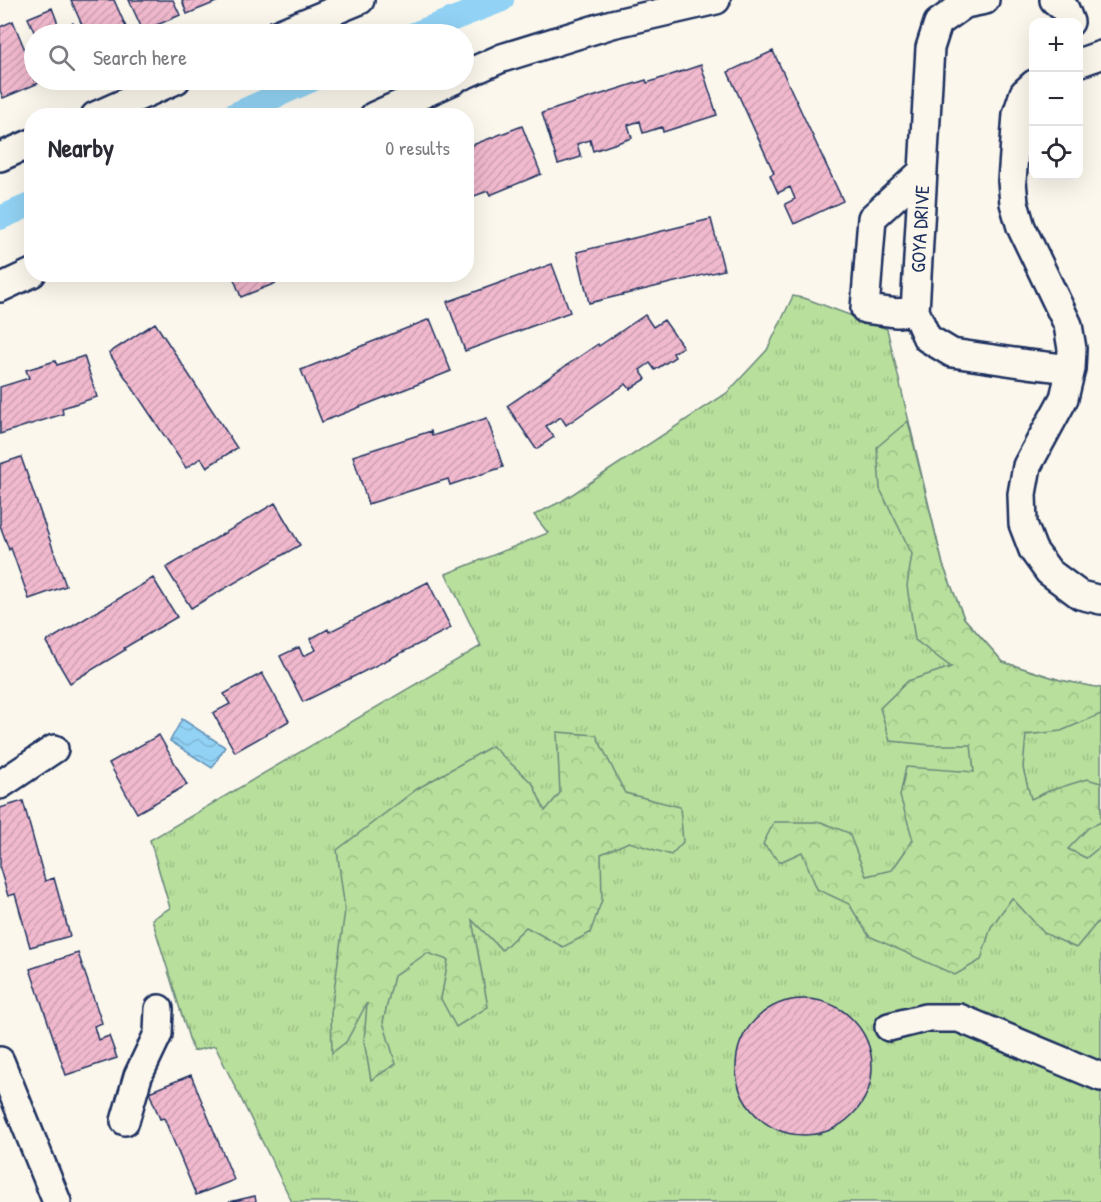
<!DOCTYPE html>
<html lang="en">
<head>
<meta charset="utf-8">
<style>
  :root { --surface:#fff; --page:#f7f7f7; --text:#2b2b33; --muted:#7c7c81; --line:#e1e1e2 }
  body { margin:0; font-family:"Patrick Hand",sans-serif; background:var(--page); color:var(--text) }
  .controls { position:absolute; right:18px; top:18px; display:grid; overflow:hidden; border-radius:12px; box-shadow:0 6px 24px #0002 }
  .controls button { width:54px; height:54px; display:grid; place-items:center; padding:0; border:0; border-bottom:2px solid var(--line); background:var(--surface); color:var(--text); font:30px sans-serif }
  .list { margin:0; padding:0; list-style:none }
  h2 { display:flex; justify-content:space-between; align-items:center; height:78px; margin:0; padding:0 24px; font-size:26px }
  h2 small { font-size:20px; font-weight:400; color:var(--muted) }
  .icon { flex:none; width:33px; height:33px; fill:none; stroke:currentColor; stroke-width:2; stroke-linecap:round; stroke-linejoin:round }
  .map { position:relative; flex:none; width:1101px; height:1202px; overflow:hidden }
  .search { position:absolute; background:var(--surface); box-shadow:0 6px 24px #0002; left:24px; top:24px; width:450px; height:66px; display:flex; align-items:center; gap:15px; box-sizing:border-box; padding:0 21px; border-radius:33px; color:var(--muted); font-size:22px }
  .panel { position:absolute; background:var(--surface); box-shadow:0 6px 24px #0002; left:24px; top:108px; width:450px; height:174px; border-radius:24px }
  .map>svg:first-child { display:block }
  .grass { fill:url(#grass-tufts); stroke:#6a877c; stroke-width:1.5 }
  .forest { fill:url(#forest-crowns); stroke:#6a877c; stroke-width:1.5 }
  .water { fill:url(#water-waves); stroke:#6291b8; stroke-width:1.5 }
  .lines { fill:none; stroke-linecap:round; stroke-linejoin:round }
  .canal { stroke:#92d2f4; stroke-width:24 }
  .building { fill:url(#building-hatch); stroke:#1b2f5e; stroke-width:1.5 }
  .minor-casing { stroke:#1b2f5e; stroke-width:32 }
  .minor { stroke:#fbf7ec; stroke-width:27 }
  .labels { text-anchor:middle; stroke-width:6; stroke-linejoin:round; paint-order:stroke }
  .street-label { font-size:20px; fill:#1b2f5e; stroke:#fbf7ec }
</style>
</head>
<body>
<div class="map">
<svg width="1101" height="1202" viewBox="0 0 1101 1202">
  <defs>
    <pattern id="grass-tufts" width="24" height="20" patternUnits="userSpaceOnUse" patternTransform="scale(1.5)"><rect width="24" height="20" fill="#b8df9b"/><path d="M3 7l-1-3M5 7V3M7 7l1-3M15 17l-1-3M17 17v-4M19 17l1-3" fill="none" stroke="#9ec088"/></pattern>
    <pattern id="forest-crowns" width="20" height="18" patternUnits="userSpaceOnUse" patternTransform="scale(1.5)"><rect width="20" height="18" fill="#b8df9b"/><path d="M2 6a3 3 0 1 1 6 0M12 15a3 3 0 1 1 6 0" fill="none" stroke="#9ec088"/></pattern>
    <pattern id="water-waves" width="16" height="10" patternUnits="userSpaceOnUse" patternTransform="scale(1.5)"><rect width="16" height="10" fill="#92d2f4"/><path d="M0 5q4-4 8 0t8 0" fill="none" stroke="#7db5d4"/></pattern>
    <pattern id="building-hatch" width="6" height="6" patternUnits="userSpaceOnUse" patternTransform="scale(1.5)"><rect width="6" height="6" fill="#f1b9cd"/><path d="M-1 1l2-2M0 6l6-6M5 7l2-2" fill="none" stroke="#ce9fb2"/></pattern>
  </defs>
  <rect width="100%" height="100%" fill="#fbf7ec"/>
  <filter id="ink" filterUnits="userSpaceOnUse"><feTurbulence type="fractalNoise" baseFrequency=".0167" numOctaves="2"/><feDisplacementMap in="SourceGraphic" scale="12" xChannelSelector="R" yChannelSelector="G"/><feConvolveMatrix kernelMatrix="1 2 1 2 8 2 1 2 1" color-interpolation-filters="sRGB"/></filter>
  <g filter="url(#ink)">
    <!-- grass -->
    <path class="grass" d="M793 296 807 299 887 329 943 565 964 618 1003 662 1060 680 1101 688V1202H292L215 1046 193 1051 152 919 170 908 150 840 481 646 446 574 548 533 534 515 562 501 727 393 767 350Z"/>
    <!-- forest -->
    <path class="forest" d="M908 421 943 565 964 618 1003 662 1060 680 1101 688V714L1061 731 1026 735 1023 768 1031 799 1049 791 1087 779 1101 783V822L1088 828 1068 849 1086 858 1101 846V918L1076 948 1044 933 1012 898 991 927 981 960 955 975 869 936 849 904 817 889 802 852 780 862 763 844 774 822H821L849 833 866 876 892 870 913 840 900 796 906 767 974 772 971 745H932L890 741 880 708 908 681 951 667 915 640 907 586 912 554 880 489 877 447Z
      M557 732 596 735 625 793 680 807 683 842 671 855 629 842 601 854 602 900 590 933 563 947 526 927 502 950 472 920 488 1007 456 1027 441 999 448 960 427 953 394 976 383 1022 396 1064 371 1080 364 1041 367 1003 346 1042 332 1053 331 1013 345 910 337 850 417 789 492 746 533 784 545 811 560 793Z"/>
    <!-- water -->
    <path class="water" d="M182 719 225 747 212 768 170 741Z"/>
    <g class="lines">
      <!-- canal -->
      <path class="canal" d="M414 34 502 0
        M231 116 312 80
        M0 218 32 204"/>
    </g>
    <!-- building -->
    <path class="building" d="M71 0H114L129 34H86Z
      M129 0H173L180 15 143 31Z
      M182 0H221L187 14Z
      M52 8 60 29 73 23 78 34H35L28 18Z
      M13 21 34 72V80H37L39 83 3 98 0 90V27Z
      M773 51 843 201 794 224 785 204 795 199 790 187 778 193 770 175 774 173 728 72Z
      M701 65 717 115 663 132 662 127 643 133 640 121 628 125 632 138 593 151 590 140 577 144 581 157 558 164 542 113 646 80 647 83Z
      M522 126 541 174 490 195 488 191 466 199V144L469 143 470 146Z
      M711 219 724 270 589 303 577 252Z
      M552 264 570 312 465 351 447 302Z
      M232 274H298L241 297Z
      M645 315 653 327 664 320 683 347 673 353 675 357 655 370 650 363 640 370 646 379 630 389 626 384 566 425 561 417 546 426 554 437 536 449 507 406 598 344 599 346Z
      M430 319 451 371 322 422 301 370Z
      M155 323 237 448 207 467 201 458 186 468 109 353Z
      M84 356 97 397 62 408 63 414 0 434V387L29 378 26 370 55 361 57 365Z
      M487 418 503 467 450 485 448 479 368 504 353 456 431 431 432 436Z
      M21 457 66 586 29 599 11 548 9 550 0 525V464Z
      M275 503 300 545 191 608 166 568Z
      M153 578 177 617 124 648 125 650 70 683 46 642Z
      M428 582 451 628 303 702 280 656 299 647 303 656 316 650 310 639 328 629 329 632Z
      M262 673 289 721 235 752 213 713 230 704 224 694Z
      M159 735 187 785 137 813 109 763Z
      M23 801 45 881 54 878 70 936 30 947 15 894 8 896 0 869V808Z
      M78 953 102 1023 94 1026 98 1040 109 1036 117 1058 66 1075 30 969Z
      M736 1067a68 68 0 1 1 136 0a68 68 0 1 1-136 0Z
      M191 1075 234 1180 196 1195 164 1118 160 1119 149 1092Z
      M255 1196 256 1202H229Z"/>
    <g class="lines">
      <defs>
        <path id="minor" d="M985 0 965 4 938 23 930 48 915 311 927 338 952 353 1028 364 1071 369
          M1054 0 1065 9 1070 22
          M278 34 360 0
          M1078 63 1101 55
          M464 75 502 58 612 24 716 0
          M1034 84 1024 93 1017 114 1012 181 1014 203 1021 227 1068 325 1072 349 1071 369 1064 398 1027 466 1022 494 1023 524 1033 550 1049 572 1080 595 1101 600
          M95 116 176 80
          M374 116 454 80
          M0 157 32 143
          M0 288 32 273
          M915 311 897 313 865 309 872 218 923 171
          M0 785 54 749
          M889 1027 925 1018H959L1101 1077
          M0 1061 57 1202
          M125 1121 138 1076 158 1034 159 1009"/>
      </defs>
      <!-- minor casing -->
      <use href="#minor" class="minor-casing"/>
      <!-- minor -->
      <use href="#minor" class="minor"/>
    </g>
  </g>
  <g class="labels">
    <!-- street labels -->
    <g class="street-label">
      <text transform="translate(920 229) rotate(-87)" y="7">GOYA DRIVE</text>
    </g>
  </g>
</svg>
<div class="controls">
<button>+</button>
<button>−</button>
<button><svg class="icon" aria-label="locate" viewBox="0 0 24 24"><circle cx="12" cy="12" r="6"/><path d="M12 2v4M12 18v4M2 12h4M18 12h4"/></svg></button>
</div>
<div class="search"><svg class="icon" aria-label="search" viewBox="0 0 24 24"><circle cx="10" cy="10" r="6"/><path d="M15 15l6 6"/></svg>Search here</div>
<section class="panel">
<h2>Nearby<small>0 results</small></h2>
<ul class="list">
</ul>
</section>
</div>
</body>
</html>
